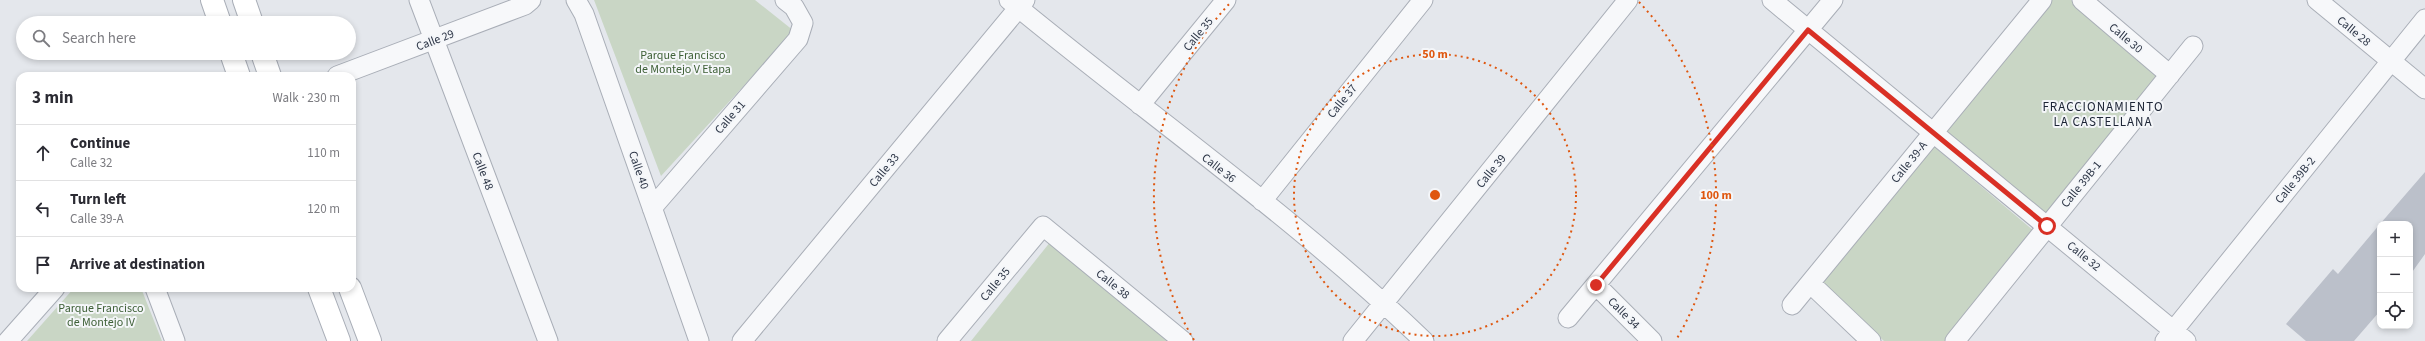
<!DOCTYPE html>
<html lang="en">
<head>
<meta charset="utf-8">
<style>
  :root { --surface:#fff; --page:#f7f7f7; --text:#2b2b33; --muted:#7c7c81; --line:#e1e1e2 }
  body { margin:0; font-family:"Source Sans 3",sans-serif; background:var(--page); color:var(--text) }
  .controls { position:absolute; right:12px; bottom:12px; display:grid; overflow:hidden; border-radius:8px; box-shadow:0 2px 6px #0003 }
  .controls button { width:36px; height:36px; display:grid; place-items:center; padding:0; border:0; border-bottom:1px solid var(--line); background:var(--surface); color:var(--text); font:20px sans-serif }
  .stop { position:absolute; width:12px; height:12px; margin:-9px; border:3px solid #d93025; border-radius:50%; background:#fff }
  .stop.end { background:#d93025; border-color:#fff; box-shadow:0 1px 4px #0008 }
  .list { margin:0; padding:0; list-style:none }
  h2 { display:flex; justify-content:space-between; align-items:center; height:52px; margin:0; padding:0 16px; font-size:17px }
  h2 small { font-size:13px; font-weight:400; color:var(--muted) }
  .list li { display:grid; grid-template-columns:26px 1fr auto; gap:12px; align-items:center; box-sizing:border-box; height:56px; padding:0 16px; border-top:1px solid var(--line) }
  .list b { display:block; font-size:15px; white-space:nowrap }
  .list p { margin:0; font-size:13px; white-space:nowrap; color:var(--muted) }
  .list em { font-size:13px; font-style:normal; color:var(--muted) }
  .icon { flex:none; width:22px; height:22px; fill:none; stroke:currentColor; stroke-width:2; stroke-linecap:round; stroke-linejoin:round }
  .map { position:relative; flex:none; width:2425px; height:341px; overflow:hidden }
  .search { position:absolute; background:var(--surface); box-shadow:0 2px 6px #0003; left:16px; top:16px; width:340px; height:44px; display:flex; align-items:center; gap:10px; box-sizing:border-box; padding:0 14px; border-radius:22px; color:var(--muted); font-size:15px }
  .panel { position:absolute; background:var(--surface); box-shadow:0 2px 6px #0003; left:16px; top:72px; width:340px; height:220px; border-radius:12px }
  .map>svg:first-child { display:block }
  .green { fill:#c9d6c5 }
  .building { fill:#bbc0ca }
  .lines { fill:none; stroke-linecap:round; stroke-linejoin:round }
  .minor-casing { stroke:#a9aeb7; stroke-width:21 }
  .secondary-casing { stroke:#a9aeb7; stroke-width:24 }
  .minor { stroke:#f7f8fa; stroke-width:19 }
  .secondary { stroke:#fff; stroke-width:22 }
  .route { stroke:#d93025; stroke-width:5 }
  .ring { fill:none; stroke:#df570f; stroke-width:2; stroke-dasharray:2 4 }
  .labels { text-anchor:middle; stroke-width:4; stroke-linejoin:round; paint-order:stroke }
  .street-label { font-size:12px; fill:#2b3445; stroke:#f4f6f9 }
  .park-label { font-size:12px; fill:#3f6138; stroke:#f4f6f9 }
  .neighbourhood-label { font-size:13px; letter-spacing:1px; fill:#1d2536; stroke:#f4f6f9 }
  .centre { fill:#df570f; stroke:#f4f6f9; stroke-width:2 }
  .ring-label { font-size:12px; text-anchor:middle; font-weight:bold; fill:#df570f; stroke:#f4f6f9; stroke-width:4; stroke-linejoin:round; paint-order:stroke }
</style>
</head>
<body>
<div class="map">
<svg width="2425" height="341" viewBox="0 0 2425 341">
  <rect width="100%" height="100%" fill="#e4e7ec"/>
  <!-- green -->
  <path class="green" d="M594 0H755L794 31 661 176Z
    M2050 0H2071L2163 79 2050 217 1944 129Z
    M1932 145 2034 231 1945 341H1884L1821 283Z
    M1051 241 1172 341H971Z
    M74 288H141L162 341H27Z"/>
  <!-- building -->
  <path class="building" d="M2425 172V254L2410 275V224H2380Z
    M2380 224V311L2354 341H2306L2286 324 2333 269 2338 274Z"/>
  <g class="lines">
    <defs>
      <path id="minor" d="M419 0 548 341
        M576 0 584 14 699 341
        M1009 0C1147 114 1295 217 1424 341
        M1772 0 2186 341
        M2082 0 2170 75
        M2317 0 2425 89
        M337 76 525 5 531 0
        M1140 105 1226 0
        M1262 201 1423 0
        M652 208 798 39 803 23 794 7 785 0
        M1810 283 1871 341
        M1596 285 1652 341
        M155 288 175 341
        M1792 305 2042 0
        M1568 318 1833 0
        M8 341 55 288
        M742 341 1025 0
        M947 341 1043 226 1183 341
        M1353 341 1628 0
        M1955 341 2193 46
        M2165 341 2425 19"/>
      <path id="secondary" d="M212 0 220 23
        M244 0 252 23
        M231 53 239 76
        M262 53 270 76
        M319 288 339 341
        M350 288 370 341"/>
    </defs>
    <!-- minor casing -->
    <use href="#minor" class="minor-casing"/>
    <!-- secondary casing -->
    <use href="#secondary" class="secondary-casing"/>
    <!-- minor -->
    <use href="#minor" class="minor"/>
    <!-- secondary -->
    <use href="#secondary" class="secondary"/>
  </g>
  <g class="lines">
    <!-- route -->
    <path class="route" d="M1596 285 1808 30 2047 226"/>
  </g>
  <!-- distance rings -->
  <g class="ring">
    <circle cx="1435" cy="195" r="141"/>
    <path d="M1194 340A281 281 0 0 1 1231 2M1639 2A281 281 0 0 1 1676 340"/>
  </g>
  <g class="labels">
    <!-- street labels -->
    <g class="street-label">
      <text transform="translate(2354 31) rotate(40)" y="4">Calle 28</text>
      <text transform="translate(1198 34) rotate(-51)" y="4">Calle 35</text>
      <text transform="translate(2126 38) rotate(40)" y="4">Calle 30</text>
      <text transform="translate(435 40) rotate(-21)" y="4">Calle 29</text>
      <text transform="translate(1342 101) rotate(-51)" y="4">Calle 37</text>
      <text transform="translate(730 117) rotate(-49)" y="4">Calle 31</text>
      <text transform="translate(1909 162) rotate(-51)" y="4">Calle 39-A</text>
      <text transform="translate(1219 168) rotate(38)" y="4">Calle 36</text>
      <text transform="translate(639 170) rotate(71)" y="4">Calle 40</text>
      <text transform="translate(884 170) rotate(-50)" y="4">Calle 33</text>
      <text transform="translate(483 171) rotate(69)" y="4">Calle 48</text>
      <text transform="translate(1491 171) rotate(-51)" y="4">Calle 39</text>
      <text transform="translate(2295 180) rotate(-51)" y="4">Calle 39B-2</text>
      <text transform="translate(2081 184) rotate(-51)" y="4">Calle 39B-1</text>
      <text transform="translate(2084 256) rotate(39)" y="4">Calle 32</text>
      <text transform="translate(995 284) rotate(-50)" y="4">Calle 35</text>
      <text transform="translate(1113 284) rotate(39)" y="4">Calle 38</text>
      <text transform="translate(1624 313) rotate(45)" y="4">Calle 34</text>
    </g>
    <!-- park labels -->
    <g class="park-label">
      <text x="683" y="59">Parque Francisco<tspan x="683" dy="14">de Montejo V Etapa</tspan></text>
      <text x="101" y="312">Parque Francisco<tspan x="101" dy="14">de Montejo IV</tspan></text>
    </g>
    <!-- neighbourhood labels -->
    <g class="neighbourhood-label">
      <text x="2103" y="111">FRACCIONAMIENTO<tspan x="2103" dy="15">LA CASTELLANA</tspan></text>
    </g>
  </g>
  <circle cx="1435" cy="195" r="6" class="centre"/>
  <g class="ring-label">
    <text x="1435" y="58">50 m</text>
    <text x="1716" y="199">100 m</text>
  </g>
</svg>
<div class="controls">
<button>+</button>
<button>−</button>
<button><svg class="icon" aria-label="locate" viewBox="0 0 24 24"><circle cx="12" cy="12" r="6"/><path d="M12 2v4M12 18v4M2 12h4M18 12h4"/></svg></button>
</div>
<div class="stop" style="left:2047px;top:226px"></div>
<div class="stop end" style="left:1596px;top:285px"></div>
<div class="search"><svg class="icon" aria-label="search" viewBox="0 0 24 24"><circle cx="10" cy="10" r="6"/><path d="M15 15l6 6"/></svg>Search here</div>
<section class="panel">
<h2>3 min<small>Walk · 230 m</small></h2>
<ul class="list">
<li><svg class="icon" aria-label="ahead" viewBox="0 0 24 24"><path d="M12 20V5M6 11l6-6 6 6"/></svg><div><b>Continue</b><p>Calle 32</p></div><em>110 m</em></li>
<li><svg class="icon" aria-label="left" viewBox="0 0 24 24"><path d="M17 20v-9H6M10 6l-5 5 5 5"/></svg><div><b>Turn left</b><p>Calle 39-A</p></div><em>120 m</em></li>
<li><svg class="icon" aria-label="arrive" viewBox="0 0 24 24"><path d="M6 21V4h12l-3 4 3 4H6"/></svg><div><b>Arrive at destination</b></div></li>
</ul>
</section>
</div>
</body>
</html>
